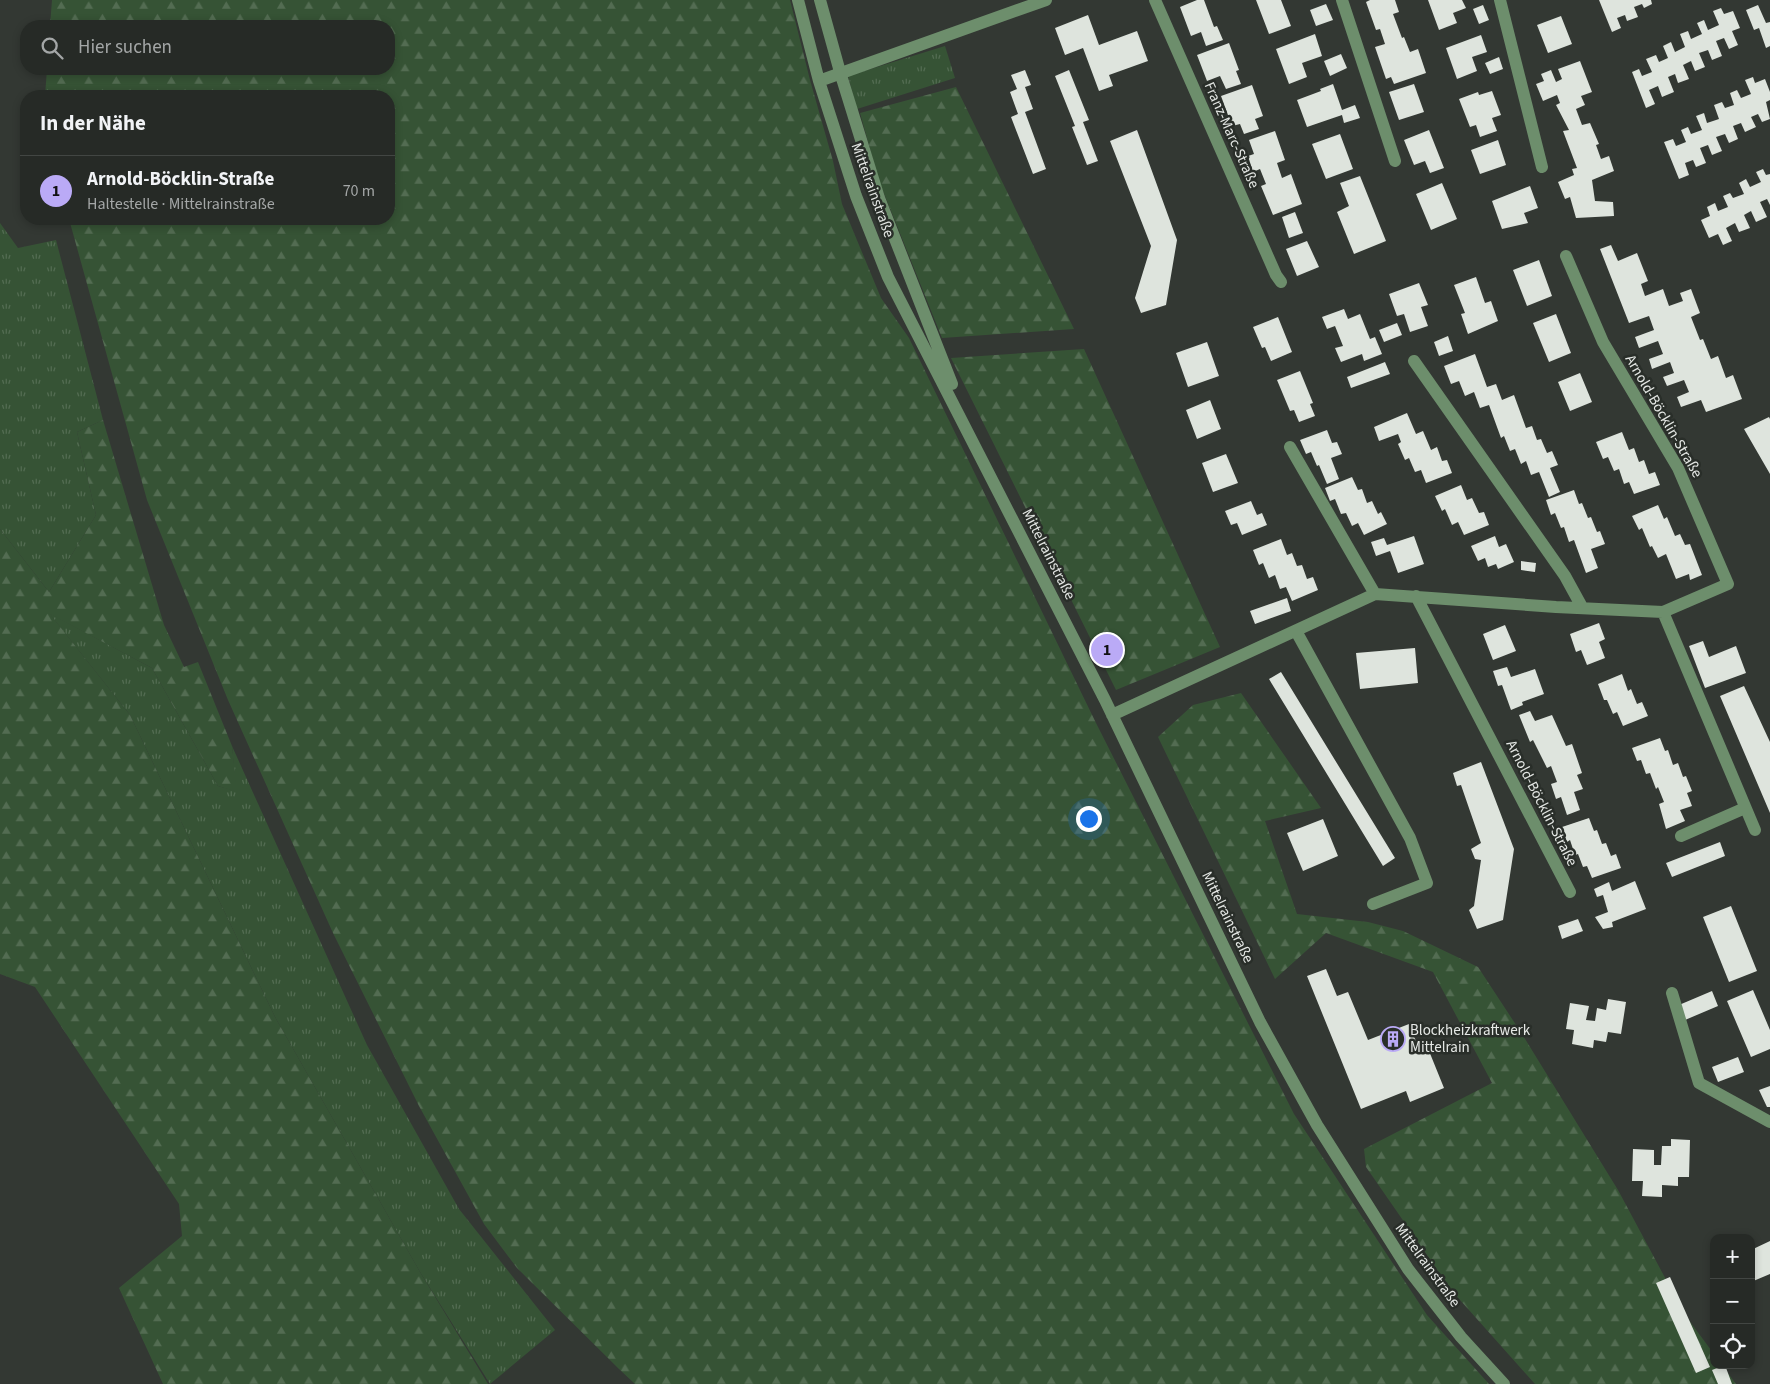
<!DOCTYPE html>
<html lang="de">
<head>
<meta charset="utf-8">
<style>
  :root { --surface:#262a26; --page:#323632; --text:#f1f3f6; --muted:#a4a7a7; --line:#424643; --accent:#baaaf6 }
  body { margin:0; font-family:"Source Sans 3",sans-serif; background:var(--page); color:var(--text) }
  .controls { position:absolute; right:15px; bottom:15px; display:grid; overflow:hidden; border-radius:10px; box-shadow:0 2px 8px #0003 }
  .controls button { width:45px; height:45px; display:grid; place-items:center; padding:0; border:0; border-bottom:1px solid var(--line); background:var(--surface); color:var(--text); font:25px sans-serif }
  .you { position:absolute; left:1088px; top:818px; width:18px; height:18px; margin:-12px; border:4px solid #fff; border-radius:50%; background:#1a73e8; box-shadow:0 0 0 8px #1a73e833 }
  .badge { display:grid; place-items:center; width:32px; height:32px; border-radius:50%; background:var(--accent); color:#111; font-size:16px; font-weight:700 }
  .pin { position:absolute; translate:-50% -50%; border:2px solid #fff; box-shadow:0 1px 5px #0006 }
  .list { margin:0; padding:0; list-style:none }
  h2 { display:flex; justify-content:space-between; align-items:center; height:65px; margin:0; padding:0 20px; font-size:21px }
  h2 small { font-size:16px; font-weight:400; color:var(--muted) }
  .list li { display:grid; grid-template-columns:32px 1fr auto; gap:15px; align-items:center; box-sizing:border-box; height:70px; padding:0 20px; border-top:1px solid var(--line) }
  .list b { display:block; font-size:19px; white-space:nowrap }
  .list p { margin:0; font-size:16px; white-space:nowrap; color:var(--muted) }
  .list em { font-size:16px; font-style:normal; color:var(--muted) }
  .icon { flex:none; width:28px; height:28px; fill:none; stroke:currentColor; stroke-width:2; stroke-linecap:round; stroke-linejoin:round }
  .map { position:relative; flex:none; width:1770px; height:1384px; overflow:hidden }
  .search { position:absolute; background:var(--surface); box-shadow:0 2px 8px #0003; left:20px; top:20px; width:375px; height:55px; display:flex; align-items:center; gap:12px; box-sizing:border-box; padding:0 18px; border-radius:20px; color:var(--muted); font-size:19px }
  .panel { position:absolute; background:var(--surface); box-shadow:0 2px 8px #0003; left:20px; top:90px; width:375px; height:135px; border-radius:20px }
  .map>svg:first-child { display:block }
  .grass { fill:url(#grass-tufts) }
  .forest { fill:url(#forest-firs) }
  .building { fill:#dee4dd }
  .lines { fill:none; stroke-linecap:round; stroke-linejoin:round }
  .minor { stroke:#6d8e6c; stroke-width:12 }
  .labels { text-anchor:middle; stroke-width:5; stroke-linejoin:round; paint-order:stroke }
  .street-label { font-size:15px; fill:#e5e8e5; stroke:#292e29 }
  .poi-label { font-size:15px; fill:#e5e8e5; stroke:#292e29; text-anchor:start }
</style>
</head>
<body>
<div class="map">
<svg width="1770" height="1384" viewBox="0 0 1770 1384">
  <defs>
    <pattern id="grass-tufts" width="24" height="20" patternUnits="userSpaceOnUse" patternTransform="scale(1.25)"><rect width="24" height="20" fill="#365335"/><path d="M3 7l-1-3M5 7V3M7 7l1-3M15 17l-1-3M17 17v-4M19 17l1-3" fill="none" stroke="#536c52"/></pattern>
    <pattern id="forest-firs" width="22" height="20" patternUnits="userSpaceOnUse" patternTransform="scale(1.25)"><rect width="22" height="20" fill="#365335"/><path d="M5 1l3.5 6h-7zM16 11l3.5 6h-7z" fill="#536c52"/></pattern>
  </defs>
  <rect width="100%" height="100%" fill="#333833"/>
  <!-- grass -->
  <path class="grass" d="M945 46 955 78 857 109 848 76Z
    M0 223 18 248 56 240 103 420 77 432 96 515 49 592 0 529Z
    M49 613 152 668 218 786 236 791 232 746 367 1045 459 1209 555 1330 490 1384 420 1272 275 1017 130 715Z"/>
  <!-- forest -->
  <path class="forest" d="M52 0H790L810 80 833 161 842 204 881 298 909 338 1096 723 1294 1114 1427 1315 1489 1384H635L619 1369 517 1268 484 1224 419 1106 333 933 228 700 147 500 69 219H389V96H45L47 69H389V26H50Z
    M956 87 1074 329 942 338 879 181 860 113Z
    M1084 349 1220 647 1116 690 951 358Z
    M103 420 164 625 184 667 198 662 232 746 237 792 218 786 152 668 50 614 130 715 275 1017 420 1272 488 1384H163L119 1288 182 1236 179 1204 35 987 0 974V529L49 592 96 515 77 432Z
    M1241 693 1321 808 1265 821 1297 914 1368 922 1403 931 1478 967 1522 1034 1618 1190 1685 1315 1714 1354V1365H1722L1736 1384H1535L1452 1291 1366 1167 1364 1149 1492 1083 1433 972 1326 933 1275 979 1158 737 1193 705Z"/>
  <!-- building -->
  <path class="building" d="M1197 0H1204L1214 27 1217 26 1223 40 1206 46 1201 32 1191 36 1180 7Z
    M1256 0H1281L1291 26 1269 34Z
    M1370 0H1395L1399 12 1393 14 1402 38 1404 37 1410 52 1418 49 1426 73 1394 84 1391 77 1386 79 1375 47 1385 44 1380 29 1376 30 1366 2Z
    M1428 0H1462L1466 8 1453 13 1457 23 1439 30Z
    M1599 0H1651L1652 4 1644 8 1642 4 1634 7 1638 17 1627 21 1625 15 1617 18 1621 28 1612 32Z
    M1326 4 1333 20 1316 26 1310 10Z
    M1483 5 1489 20 1479 24 1473 9Z
    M1758 5 1766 23 1770 22V46L1766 48 1759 28 1754 30 1746 10Z
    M1721 8 1724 14 1733 11 1740 28 1732 31 1738 45 1729 49 1724 38 1716 41 1722 56 1712 60 1708 50 1699 53 1705 67 1695 71 1691 61 1683 65 1689 79 1678 83 1675 74 1668 77 1674 92 1662 97 1658 86 1649 90 1655 104 1646 108 1632 72 1639 69 1642 76 1652 72 1646 59 1656 55 1659 62 1668 58 1663 46 1671 42 1675 52 1685 47 1680 34 1688 31 1691 39 1702 34 1697 23 1704 20 1708 30 1719 25 1713 11Z
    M1088 15 1099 45 1137 31 1148 61 1109 75 1113 86 1099 91 1083 48 1065 55 1055 28Z
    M1561 16 1572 44 1548 53 1537 25Z
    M1315 34 1322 56 1302 63 1307 77 1289 84 1276 49Z
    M1481 35 1487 52 1472 57 1477 71 1457 79 1446 48Z
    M1229 43 1239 70 1236 71 1241 84 1226 89 1220 76 1207 81 1197 55Z
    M1341 54 1347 68 1330 76 1324 61Z
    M1499 57 1503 69 1490 74 1485 63Z
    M1580 61 1592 92 1581 96 1585 105 1576 109 1582 125 1590 123 1599 144 1596 145 1601 159 1609 156 1614 171 1592 180 1595 201 1613 202 1614 216 1576 218 1570 197 1565 199 1558 182 1574 175 1572 169 1577 168 1563 131 1569 130 1556 105 1560 103 1557 95 1543 101 1536 84 1544 81 1541 74 1551 70 1556 82 1562 79 1558 69Z
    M1025 70 1031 85 1025 87 1033 109 1025 112 1046 169 1033 174 1011 117 1018 114 1010 92 1017 89 1011 75Z
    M1069 70 1089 120 1083 122 1098 161 1087 165 1072 127 1075 126 1055 76Z
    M1753 77 1755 83 1765 79 1770 92V100L1766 102 1770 119 1762 122 1758 114 1751 117 1756 127 1745 132 1741 123 1733 126 1738 139 1729 143 1725 134 1716 137 1722 151 1712 155 1708 145 1700 148 1706 163 1696 167 1693 160 1685 163 1689 175 1679 179 1664 142 1673 139 1676 146 1686 142 1681 130 1688 127 1691 134 1702 130 1696 116 1704 113 1707 123 1719 119 1714 105 1722 102 1725 108 1734 105 1730 93 1737 90 1741 98 1751 94 1745 80Z
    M1333 84 1342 110 1355 105 1360 118 1344 123 1342 115 1307 127 1297 100 1321 91 1320 89Z
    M1414 84 1424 112 1399 120 1389 92Z
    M1252 85 1263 116 1255 119 1259 129 1244 134 1240 124 1232 126 1221 96Z
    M1492 91 1501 115 1492 118 1497 131 1480 137 1476 125 1470 127 1459 99 1478 92 1479 95Z
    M1137 130 1177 240 1166 305 1141 313 1135 298 1151 246 1110 141Z
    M1429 130 1444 168 1430 173 1425 161 1414 165 1404 140Z
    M1275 131 1285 160 1277 163 1282 178 1291 174 1302 204 1273 215 1261 186 1266 184 1260 169 1253 172 1248 156 1254 154 1249 140Z
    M1340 134 1353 169 1326 179 1312 144Z
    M1498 140 1506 165 1480 174 1471 150Z
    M1763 169 1766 175 1770 174V205L1767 199 1760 202 1767 217 1756 222 1751 211 1744 215 1750 228 1739 232 1735 223 1726 228 1732 241 1723 245 1718 234 1709 238 1701 220 1710 216 1707 207 1715 203 1718 211 1728 207 1723 196 1730 193 1733 198 1744 194 1739 183 1746 179 1750 187 1761 182 1756 172Z
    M1360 176 1386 241 1354 254 1337 212 1349 206 1340 183Z
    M1442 183 1457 219 1431 230 1416 194Z
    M1530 186 1538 208 1524 213 1528 223 1502 229 1492 201Z
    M1295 212 1303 233 1289 238 1282 217Z
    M1307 241 1319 267 1297 276 1286 249Z
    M1611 245 1618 261 1637 253 1648 281 1641 284 1645 296 1663 289 1669 306 1683 301 1680 293 1691 289 1700 313 1691 317 1700 340 1703 339 1711 359 1718 356 1726 378 1733 375 1742 399 1706 412 1701 400 1681 407 1677 397 1689 392 1684 380 1667 386 1663 377 1674 373 1670 362 1652 369 1649 359 1663 354 1658 341 1639 348 1635 337 1654 330 1649 316 1629 323 1600 249Z
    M1539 260 1552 296 1527 306 1513 270Z
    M1476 277 1485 303 1491 301 1498 321 1468 334 1461 314 1465 313 1454 285Z
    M1419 283 1428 305 1421 307 1428 326 1410 332 1404 314 1397 316 1389 294Z
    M1344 309 1348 319 1360 314 1370 339 1375 337 1382 354 1364 361 1362 354 1341 362 1335 348 1343 346 1335 326 1327 329 1322 317Z
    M1556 314 1571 353 1549 362 1533 323Z
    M1278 317 1292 352 1271 361 1265 347 1262 348 1253 327Z
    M1397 323 1402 335 1384 342 1379 330Z
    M1448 336 1453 351 1439 356 1434 342Z
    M1207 342 1219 376 1188 387 1176 353Z
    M1475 354 1487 387 1496 384 1502 400 1514 395 1526 428 1532 426 1537 440 1541 439 1547 453 1552 451 1558 465 1550 468 1560 492 1549 497 1539 472 1531 475 1526 461 1521 464 1515 449 1510 451 1504 436 1501 438 1489 405 1480 408 1474 392 1465 396 1459 381 1451 384 1444 366Z
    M1385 362 1390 374 1351 388 1347 377Z
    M1300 371 1313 403 1310 404 1315 416 1299 422 1294 410 1290 411 1277 380Z
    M1580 373 1592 402 1570 411 1558 382Z
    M1210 400 1221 429 1197 439 1186 410Z
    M1407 413 1416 434 1423 431 1431 450 1437 447 1442 461 1447 460 1452 473 1426 483 1421 470 1415 472 1409 458 1405 460 1398 444 1401 442 1398 434 1379 441 1374 427Z
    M1769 417 1770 419V474L1744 429Z
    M1327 430 1332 443 1337 442 1342 454 1331 458 1339 479 1327 484 1319 465 1317 466 1311 452 1306 454 1300 440Z
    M1622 432 1629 450 1634 448 1639 462 1644 460 1649 474 1655 472 1660 485 1634 494 1629 482 1624 484 1619 469 1614 471 1608 457 1603 459 1596 442Z
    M1226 454 1238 483 1213 492 1202 463Z
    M1352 477 1358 490 1362 489 1367 503 1372 501 1378 514 1381 512 1387 524 1364 535 1358 523 1352 526 1346 513 1341 514 1335 499 1330 501 1325 488Z
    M1461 485 1467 500 1472 498 1479 513 1484 512 1489 525 1464 535 1458 522 1452 525 1445 509 1442 511 1435 496Z
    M1574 490 1579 504 1582 503 1588 518 1591 517 1597 532 1600 531 1605 544 1591 549 1598 568 1586 573 1574 540 1569 542 1564 527 1561 528 1555 513 1551 515 1546 500Z
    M1251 501 1257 515 1262 513 1267 525 1242 535 1237 523 1231 525 1225 511Z
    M1658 505 1664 519 1667 517 1675 536 1680 534 1685 545 1690 544 1702 575 1690 580 1689 574 1676 579 1666 554 1658 558 1652 546 1650 547 1642 528 1639 530 1632 516Z
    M1414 536 1424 564 1398 573 1390 551 1376 556 1371 542 1384 538 1387 545Z
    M1495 536 1499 547 1506 544 1514 562 1498 569 1496 564 1488 567 1485 558 1478 561 1471 546Z
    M1281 539 1287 555 1292 553 1297 566 1302 565 1307 579 1313 577 1318 590 1292 601 1286 587 1280 589 1275 575 1269 578 1263 563 1259 565 1253 550Z
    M1521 561 1536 563 1535 572 1521 570Z
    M1287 598 1291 611 1255 624 1250 611Z
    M1599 623 1605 639 1599 642 1605 658 1587 665 1581 650 1576 652 1570 634Z
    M1505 625 1516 651 1493 660 1483 634Z
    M1703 641 1709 657 1736 646 1746 673 1705 688 1689 646Z
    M1415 648 1418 683 1360 689 1356 653Z
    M1507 667 1511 677 1535 669 1544 694 1522 702 1523 705 1511 710 1502 685 1498 686 1493 671Z
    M1281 672 1395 858 1383 866 1269 679Z
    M1622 674 1628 691 1631 689 1637 704 1642 702 1648 716 1623 726 1617 712 1613 714 1607 700H1604L1598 684Z
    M1744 686 1770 742V813L1720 696Z
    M1530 711 1535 721 1552 715 1566 746 1572 744 1582 773 1577 775 1583 789 1574 792 1580 810 1567 815 1561 797 1556 799 1551 784 1557 782 1551 766 1547 768 1533 740 1530 742 1519 715Z
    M1660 738 1665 751 1668 750 1673 765 1678 763 1683 777 1686 776 1692 791 1687 793 1692 806 1680 810 1685 821 1666 829 1659 804 1664 802 1658 787 1656 789 1650 773 1646 774 1641 760 1637 761 1632 748Z
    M1481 762 1514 849 1503 920 1477 929 1469 910 1474 906 1481 860 1475 859 1471 849 1481 843 1461 785 1457 786 1453 773Z
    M1589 818 1594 831 1597 830 1602 844 1606 843 1611 856 1616 854 1621 868 1592 878 1587 866 1583 867 1578 854 1575 855 1570 840 1567 842 1562 827Z
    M1323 819 1338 856 1303 871 1287 833Z
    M1720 842 1725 856 1672 877 1666 863Z
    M1635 881 1646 909 1612 922 1613 927 1603 929 1595 917 1608 912 1603 895 1597 897 1594 889 1609 882 1612 891Z
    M1731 906 1757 971 1729 982 1703 917Z
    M1578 919 1583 931 1562 939 1558 926Z
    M1326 969 1337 996 1348 992 1368 1040 1409 1024 1419 1049 1427 1046 1444 1088 1410 1102 1406 1091 1361 1109 1307 976Z
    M1753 990 1770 1030V1049L1751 1057 1727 1001Z
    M1712 991 1718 1006 1685 1020 1679 1005Z
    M1608 999 1626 1002 1621 1034 1608 1032 1606 1042 1594 1040 1593 1048 1572 1044 1574 1030 1566 1029 1570 1003 1589 1006 1586 1020 1595 1021 1597 1008 1606 1010Z
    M1738 1057 1744 1072 1718 1082 1712 1067Z
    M1770 1086V1107H1767L1759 1090Z
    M1671 1139 1690 1140 1689 1177H1678V1186L1662 1185V1197L1642 1196 1643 1181H1632L1633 1149 1654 1150V1165H1661L1662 1146H1671Z
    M1770 1241V1274L1751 1282V1250Z
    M1670 1277 1710 1367 1696 1373 1656 1283Z
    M1725 1365 1732 1384H1718L1712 1370Z"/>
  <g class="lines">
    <!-- minor -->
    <path class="minor" d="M798 0 819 81 856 196 888 277 1105 700 1260 1022 1317 1125 1408 1269 1461 1337 1504 1384
      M820 0 840 72 879 198 952 384
      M1155 0 1276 275 1281 282
      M1342 0 1395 161
      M1500 0 1542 167
      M819 81 1046 0
      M1414 361 1565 576 1582 607
      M1290 447 1375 594
      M1416 596 1570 892
      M1663 612 1755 830
      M1296 631 1410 838 1427 883 1373 904
      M1112 715 1375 594 1556 607 1663 612 1728 584 1678 468 1603 342 1566 256
      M1681 836 1745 808
      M1672 993 1699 1083 1770 1122"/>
  </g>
  <!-- icons -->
  <defs>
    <symbol id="building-ring" viewBox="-11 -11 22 22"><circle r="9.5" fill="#292e29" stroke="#baaaf6" stroke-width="1.5"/><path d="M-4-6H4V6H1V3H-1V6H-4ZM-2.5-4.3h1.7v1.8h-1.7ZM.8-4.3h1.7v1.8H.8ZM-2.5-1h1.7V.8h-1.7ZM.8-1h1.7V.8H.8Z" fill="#baaaf6"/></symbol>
  </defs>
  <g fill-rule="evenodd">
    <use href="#building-ring" x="1379" y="1025" width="28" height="28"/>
  </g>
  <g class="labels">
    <!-- street labels -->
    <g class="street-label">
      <text transform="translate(1232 135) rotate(66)" y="5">Franz-Marc-Straße</text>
      <text transform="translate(873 190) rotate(70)" y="5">Mittelrainstraße</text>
      <text transform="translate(1664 416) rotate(60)" y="5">Arnold-Böcklin-Straße</text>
      <text transform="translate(1049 554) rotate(63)" y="5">Mittelrainstraße</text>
      <text transform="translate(1542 803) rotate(63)" y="5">Arnold-Böcklin-Straße</text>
      <text transform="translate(1228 917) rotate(64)" y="5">Mittelrainstraße</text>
      <text transform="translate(1428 1265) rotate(54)" y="5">Mittelrainstraße</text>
    </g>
    <!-- poi labels -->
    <g class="poi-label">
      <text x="1410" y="1035">Blockheizkraftwerk<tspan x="1410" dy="17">Mittelrain</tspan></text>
    </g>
  </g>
</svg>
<div class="controls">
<button>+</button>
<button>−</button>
<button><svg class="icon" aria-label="locate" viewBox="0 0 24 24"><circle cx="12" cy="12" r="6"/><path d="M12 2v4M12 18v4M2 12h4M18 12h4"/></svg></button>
</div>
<div class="you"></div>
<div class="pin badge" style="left:1107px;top:650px">1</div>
<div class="search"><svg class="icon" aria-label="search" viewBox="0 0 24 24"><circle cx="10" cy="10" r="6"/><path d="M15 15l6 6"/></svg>Hier suchen</div>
<section class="panel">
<h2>In der Nähe<small></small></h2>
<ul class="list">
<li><span class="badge">1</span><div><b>Arnold-Böcklin-Straße</b><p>Haltestelle · Mittelrainstraße</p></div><em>70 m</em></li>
</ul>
</section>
</div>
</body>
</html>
